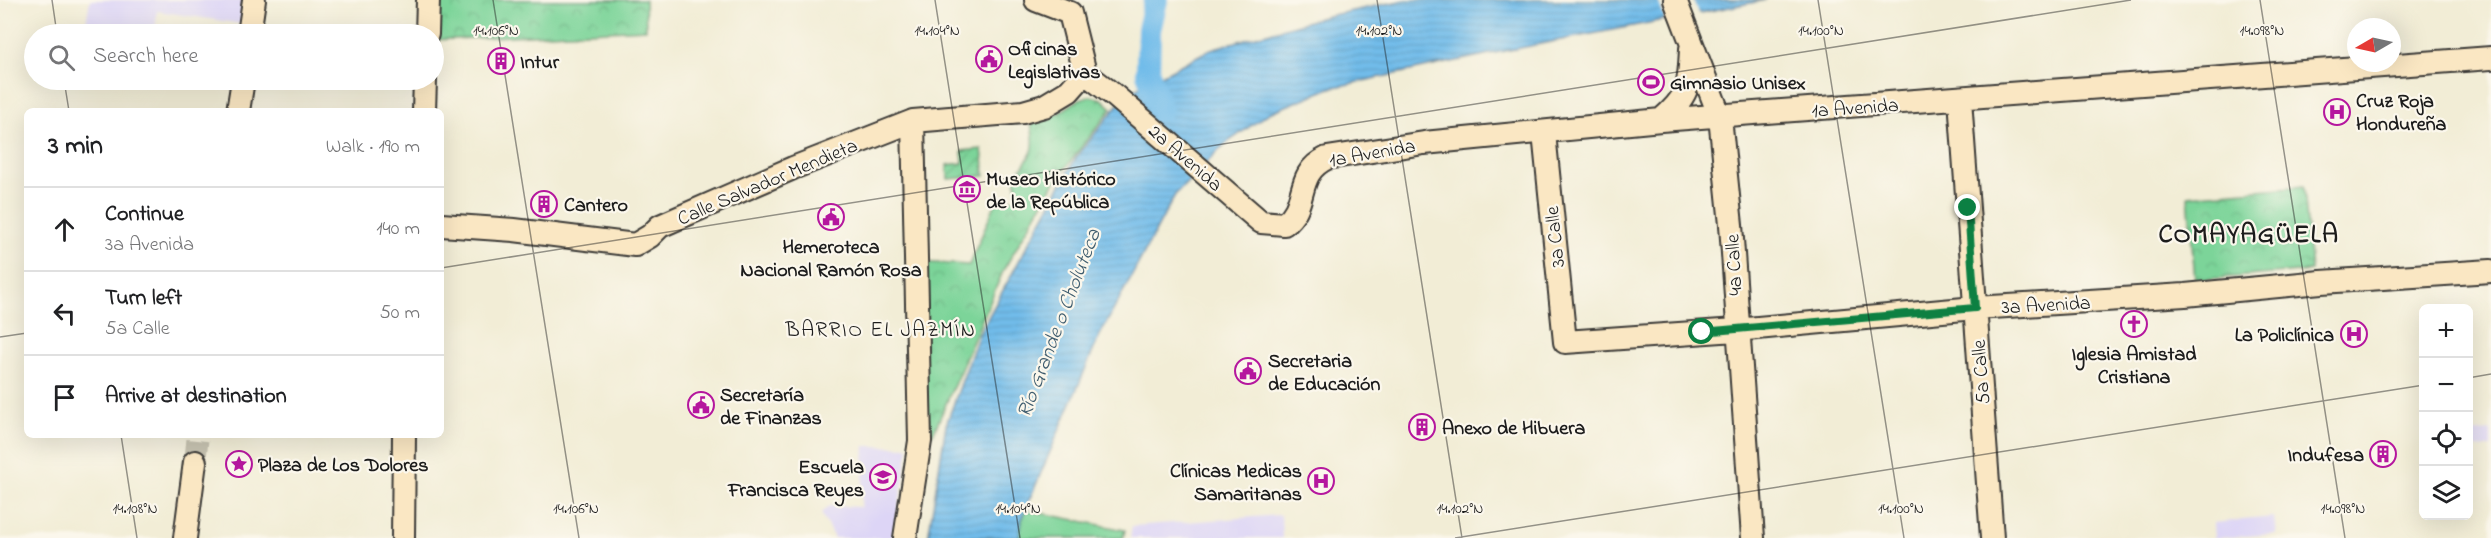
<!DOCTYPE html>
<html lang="en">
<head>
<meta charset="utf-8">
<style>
  :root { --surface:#fff; --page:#f6f6f6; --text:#202124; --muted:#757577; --line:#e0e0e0 }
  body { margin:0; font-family:"Indie Flower",sans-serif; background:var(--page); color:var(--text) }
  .controls { position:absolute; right:18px; bottom:18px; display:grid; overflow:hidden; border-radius:9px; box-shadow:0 6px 24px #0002 }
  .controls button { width:54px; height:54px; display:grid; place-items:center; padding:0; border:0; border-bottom:2px solid var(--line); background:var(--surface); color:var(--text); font:30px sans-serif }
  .compass { position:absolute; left:2347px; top:18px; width:54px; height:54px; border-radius:50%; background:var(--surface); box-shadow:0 6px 24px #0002; rotate:261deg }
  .stop { position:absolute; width:18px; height:18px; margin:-14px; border:4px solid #0b8043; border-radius:50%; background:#fff }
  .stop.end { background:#0b8043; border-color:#fff; box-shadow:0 2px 6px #0008 }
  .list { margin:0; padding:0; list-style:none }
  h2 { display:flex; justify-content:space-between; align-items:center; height:78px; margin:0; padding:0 24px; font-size:26px }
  h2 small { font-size:20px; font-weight:400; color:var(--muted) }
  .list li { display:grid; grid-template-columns:39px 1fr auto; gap:18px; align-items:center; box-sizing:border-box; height:84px; padding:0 24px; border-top:2px solid var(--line) }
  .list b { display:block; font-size:22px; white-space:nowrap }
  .list p { margin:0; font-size:20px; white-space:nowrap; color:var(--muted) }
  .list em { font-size:20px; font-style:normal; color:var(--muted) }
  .icon { flex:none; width:33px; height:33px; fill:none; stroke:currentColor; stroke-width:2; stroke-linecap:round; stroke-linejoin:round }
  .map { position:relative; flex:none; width:2491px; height:538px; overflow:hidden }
  .search { position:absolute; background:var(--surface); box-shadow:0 6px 24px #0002; left:24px; top:24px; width:420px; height:66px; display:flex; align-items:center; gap:15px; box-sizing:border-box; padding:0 21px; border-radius:33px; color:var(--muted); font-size:22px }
  .panel { position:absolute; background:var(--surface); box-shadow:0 6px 24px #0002; left:24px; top:108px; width:420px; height:330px; border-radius:9px }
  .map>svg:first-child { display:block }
  .built { fill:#ddd5f6 }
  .park { fill:url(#park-crowns); stroke:#4c785a; stroke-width:1.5 }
  .garden { fill:url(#garden-furrows); stroke:#4c785a; stroke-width:1.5 }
  .pitch { fill:#7cd499; stroke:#4c785a; stroke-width:1.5 }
  .water { fill:url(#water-rules); stroke:#466c83; stroke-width:1.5 }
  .pier { fill:#f2edd6 }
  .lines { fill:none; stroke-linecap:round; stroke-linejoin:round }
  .river { stroke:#71bcea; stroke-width:24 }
  .secondary-tunnel { stroke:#c7c3b1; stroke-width:22; stroke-dasharray:22 11; stroke-linecap:butt }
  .secondary-casing { stroke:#3c3b38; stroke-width:26 }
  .secondary { stroke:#fae7c3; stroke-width:22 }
  .route { stroke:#0b8043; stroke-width:8 }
  .ticks { fill:none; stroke:#1c1c1c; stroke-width:1.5; stroke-opacity:0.45 }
  .labels { text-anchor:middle; stroke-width:4.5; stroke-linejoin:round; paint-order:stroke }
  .poi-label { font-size:20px; font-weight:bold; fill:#1c1c1c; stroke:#fbf7ec; text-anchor:start }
  .street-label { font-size:20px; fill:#1c1c1c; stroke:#fbf7ec }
  .water-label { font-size:21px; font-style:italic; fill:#3e5c6e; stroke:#fbf7ec }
  .neighbourhood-label { font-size:21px; letter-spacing:1.5px; fill:#1c1c1c; stroke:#fbf7ec }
  .district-label { font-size:26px; font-weight:bold; letter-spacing:1.5px; fill:#1c1c1c; stroke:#fbf7ec }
  .ticks-label { font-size:15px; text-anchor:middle; fill:#1c1c1c; stroke:#fbf7ec; stroke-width:4.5; stroke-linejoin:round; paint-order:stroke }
</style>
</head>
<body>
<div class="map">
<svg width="2491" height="538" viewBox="0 0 2491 538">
  <defs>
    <pattern id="park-crowns" width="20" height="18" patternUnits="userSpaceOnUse" patternTransform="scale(1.5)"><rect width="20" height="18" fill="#7cd499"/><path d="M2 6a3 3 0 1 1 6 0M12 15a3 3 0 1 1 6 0" fill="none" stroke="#6bb583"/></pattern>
    <pattern id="garden-furrows" width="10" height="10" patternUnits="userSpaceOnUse" patternTransform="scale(1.5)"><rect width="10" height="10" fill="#7cd499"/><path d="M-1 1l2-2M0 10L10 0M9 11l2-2" fill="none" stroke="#6bb583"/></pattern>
    <pattern id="water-rules" width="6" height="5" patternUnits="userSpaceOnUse" patternTransform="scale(1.5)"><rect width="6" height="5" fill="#71bcea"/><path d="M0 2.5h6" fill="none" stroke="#61a1c8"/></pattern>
  </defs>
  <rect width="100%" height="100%" fill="#fbf7ec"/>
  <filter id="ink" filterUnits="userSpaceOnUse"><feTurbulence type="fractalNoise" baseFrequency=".0167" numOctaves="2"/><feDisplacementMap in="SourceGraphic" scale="12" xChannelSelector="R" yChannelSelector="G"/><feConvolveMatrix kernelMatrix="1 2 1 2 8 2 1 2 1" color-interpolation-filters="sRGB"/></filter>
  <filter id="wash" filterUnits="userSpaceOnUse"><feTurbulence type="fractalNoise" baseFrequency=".008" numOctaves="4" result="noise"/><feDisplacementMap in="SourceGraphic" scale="24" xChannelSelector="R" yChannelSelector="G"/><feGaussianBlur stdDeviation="1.35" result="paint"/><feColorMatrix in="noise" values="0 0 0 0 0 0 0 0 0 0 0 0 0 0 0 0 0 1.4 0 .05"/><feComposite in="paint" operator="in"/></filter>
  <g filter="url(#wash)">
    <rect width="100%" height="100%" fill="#f2edd6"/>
    <!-- built -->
    <path class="built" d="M90 0H246L242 24 157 11 155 34H84Z
      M87 80H151V82L87 81Z
      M2491 431V448L2472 447 2470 433Z
      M865 446 909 447 893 538H834L821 513 829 506 861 507Z
      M1281 515 1282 538H1130L1132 526Z
      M2274 517 2276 534 2214 538 2213 523Z"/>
    <!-- park -->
    <path class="park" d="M431 0H645L646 29 434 40Z
      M1090 96 1102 99 1112 108 1056 180 1004 269 933 434 924 429 918 262 969 265 997 200 1017 199 1015 176C1032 154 1037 152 1031 124L1051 118 1080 99Z
      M2304 186 2311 271 2195 280 2188 196Z"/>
    <!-- garden -->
    <path class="garden" d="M982 149 985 176 948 179 947 165 963 163 962 151Z"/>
    <!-- pitch -->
    <path class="pitch" d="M1021 509 1125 530 1123 538H1015Z"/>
    <!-- water -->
    <path class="water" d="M1405 0H1766L1494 53 1330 88 1269 113 1224 145 1175 195 1099 337 1023 515 1019 538H928L946 425 979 334 1075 159 1127 93 1211 49 1323 17Z"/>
    <!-- pier -->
    <path class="pier" d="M1658 0H1693L1699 16 1666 22Z"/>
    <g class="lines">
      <!-- river -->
      <path class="river" d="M1156 0 1149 30 1148 73 1161 109"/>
    </g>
  </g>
  <g filter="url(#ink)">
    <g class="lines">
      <!-- secondary-tunnel -->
      <path class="secondary-tunnel" d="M195 462 198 435"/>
      <defs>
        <path id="secondary" d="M1036 0 1070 13 1085 73 1115 96 1261 222 1284 224C1310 205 1293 174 1327 158L1424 143 1661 120 2491 58
          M1675 0 1720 117 1731 225 1753 538
          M249 34 254 0
          M427 34 428 0
          M1960 99 1992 538
          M238 111 243 80
          M424 111 425 80
          M1661 120C1690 95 1689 86 1691 49
          M1544 133 1565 342 1736 330 1975 308 2185 295 2321 282 2491 271
          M441 225 514 230 635 245 650 236 660 226 793 168 913 121 1023 112 1044 106 1069 91 1085 73
          M185 538 195 462
          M403 538 404 435
          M905 538 920 441 913 121"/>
      </defs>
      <!-- secondary casing -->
      <use href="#secondary" class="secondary-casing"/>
      <!-- secondary -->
      <use href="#secondary" class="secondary"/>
    </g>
  </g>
  <g class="lines" filter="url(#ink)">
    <!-- route -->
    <path class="route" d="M1702 332 1975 308 1968 208"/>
  </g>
  <!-- ticks -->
  <path class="ticks" d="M52 0 57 34M493 0 579 538M935 0 1020 538M1377 0 1462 538M1818 0 1904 538M2260 0 2345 538M64 80 69 111M441 268 2131 0M0 337 27 333M2468 378 2491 374M121 435 137 538M1455 538 2424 385"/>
  <!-- icons -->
  <defs>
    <symbol id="civic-ring" viewBox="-11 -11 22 22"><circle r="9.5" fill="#fbf7ec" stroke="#b5179e" stroke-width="1.5"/><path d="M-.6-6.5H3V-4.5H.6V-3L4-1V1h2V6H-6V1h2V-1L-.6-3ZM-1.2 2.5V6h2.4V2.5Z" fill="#b5179e"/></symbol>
    <symbol id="building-ring" viewBox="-11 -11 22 22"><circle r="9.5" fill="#fbf7ec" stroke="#b5179e" stroke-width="1.5"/><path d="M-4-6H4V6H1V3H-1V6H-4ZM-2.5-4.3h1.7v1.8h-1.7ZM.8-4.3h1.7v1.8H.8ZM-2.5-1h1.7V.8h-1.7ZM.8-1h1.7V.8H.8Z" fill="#b5179e"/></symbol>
    <symbol id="stadium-ring" viewBox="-11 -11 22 22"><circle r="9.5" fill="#fbf7ec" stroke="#b5179e" stroke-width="1.5"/><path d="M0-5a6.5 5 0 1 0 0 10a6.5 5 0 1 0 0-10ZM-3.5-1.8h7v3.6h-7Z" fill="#b5179e"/></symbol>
    <symbol id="hospital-ring" viewBox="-11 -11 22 22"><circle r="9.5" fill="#fbf7ec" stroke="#b5179e" stroke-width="1.5"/><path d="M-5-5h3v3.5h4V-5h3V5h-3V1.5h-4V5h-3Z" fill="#b5179e"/></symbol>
    <symbol id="museum-ring" viewBox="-11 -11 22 22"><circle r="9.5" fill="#fbf7ec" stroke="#b5179e" stroke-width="1.5"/><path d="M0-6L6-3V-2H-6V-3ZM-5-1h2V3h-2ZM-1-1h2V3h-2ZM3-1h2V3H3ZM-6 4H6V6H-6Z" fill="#b5179e"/></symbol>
    <symbol id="church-ring" viewBox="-11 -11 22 22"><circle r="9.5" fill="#fbf7ec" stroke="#b5179e" stroke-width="1.5"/><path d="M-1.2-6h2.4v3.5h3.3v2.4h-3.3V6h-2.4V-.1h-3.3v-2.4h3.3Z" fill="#b5179e"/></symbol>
    <symbol id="sight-ring" viewBox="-11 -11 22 22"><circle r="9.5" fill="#fbf7ec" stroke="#b5179e" stroke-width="1.5"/><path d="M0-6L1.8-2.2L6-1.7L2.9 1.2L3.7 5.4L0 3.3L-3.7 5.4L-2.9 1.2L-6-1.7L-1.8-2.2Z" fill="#b5179e"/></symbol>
    <symbol id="school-ring" viewBox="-11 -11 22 22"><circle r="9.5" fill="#fbf7ec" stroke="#b5179e" stroke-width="1.5"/><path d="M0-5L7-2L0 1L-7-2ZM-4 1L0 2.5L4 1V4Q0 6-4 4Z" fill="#b5179e"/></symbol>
  </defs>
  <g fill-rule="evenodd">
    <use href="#civic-ring" x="974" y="44" width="30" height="30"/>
    <use href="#building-ring" x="486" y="46" width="30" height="30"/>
    <use href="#stadium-ring" x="1636" y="67" width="30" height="30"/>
    <use href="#hospital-ring" x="2322" y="97" width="30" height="30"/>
    <use href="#museum-ring" x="952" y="174" width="30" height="30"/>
    <use href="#building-ring" x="529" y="189" width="30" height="30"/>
    <use href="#civic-ring" x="816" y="202" width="30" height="30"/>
    <use href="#church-ring" x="2119" y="309" width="30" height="30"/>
    <use href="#hospital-ring" x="2339" y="319" width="30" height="30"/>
    <use href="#civic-ring" x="1233" y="356" width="30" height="30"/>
    <use href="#civic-ring" x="686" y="390" width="30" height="30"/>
    <use href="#building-ring" x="1407" y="412" width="30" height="30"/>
    <use href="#building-ring" x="2368" y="439" width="30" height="30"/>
    <use href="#sight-ring" x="224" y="449" width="30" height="30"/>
    <use href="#school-ring" x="868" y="462" width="30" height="30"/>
    <use href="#hospital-ring" x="1306" y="466" width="30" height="30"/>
  </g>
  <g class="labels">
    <!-- poi labels -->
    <g class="poi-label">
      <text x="1008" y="55">Oficinas<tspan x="1008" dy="23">Legislativas</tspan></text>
      <text x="520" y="68">Intur</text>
      <text x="1670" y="89">Gimnasio Unisex</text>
      <text x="2356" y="107">Cruz Roja<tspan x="2356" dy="23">Hondureña</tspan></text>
      <text x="986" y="185">Museo Histórico<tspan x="986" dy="23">de la República</tspan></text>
      <text x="564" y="211">Cantero</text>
      <text x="831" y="253" text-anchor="middle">Hemeroteca<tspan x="831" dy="23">Nacional Ramón Rosa</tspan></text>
      <text x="2334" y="341" text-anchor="end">La Policlínica</text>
      <text x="2134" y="360" text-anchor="middle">Iglesia Amistad<tspan x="2134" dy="23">Cristiana</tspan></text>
      <text x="1268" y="367">Secretaria<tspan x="1268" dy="23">de Educación</tspan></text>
      <text x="720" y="401">Secretaría<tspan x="720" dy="23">de Finanzas</tspan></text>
      <text x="1442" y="434">Anexo de Hibuera</text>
      <text x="2364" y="461" text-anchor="end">Indufesa</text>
      <text x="258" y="471">Plaza de Los Dolores</text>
      <text x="864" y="473" text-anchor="end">Escuela<tspan x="864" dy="23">Francisca Reyes</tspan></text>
      <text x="1302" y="477" text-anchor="end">Clínicas Medicas<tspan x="1302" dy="23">Samaritanas</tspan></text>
    </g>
    <!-- street labels -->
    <g class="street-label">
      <text transform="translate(1855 107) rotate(-4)" y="7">1a Avenida</text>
      <text transform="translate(1372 152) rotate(-10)" y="7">1a Avenida</text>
      <text transform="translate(1186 157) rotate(41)" y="7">2a Avenida</text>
      <text transform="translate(767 181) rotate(-23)" y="7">Calle Salvador Mendieta</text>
      <text transform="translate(1554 237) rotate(-96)" y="7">3a Calle</text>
      <text transform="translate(1733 265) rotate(-93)" y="7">4a Calle</text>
      <text transform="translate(2046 304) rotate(-3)" y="7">3a Avenida</text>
      <text transform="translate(1980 372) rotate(-94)" y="7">5a Calle</text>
    </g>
    <!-- water labels -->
    <g class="water-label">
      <text transform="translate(1058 323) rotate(-69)" y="7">Río Grande o Choluteca</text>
    </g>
    <!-- neighbourhood labels -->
    <g class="neighbourhood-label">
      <text x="881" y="336">BARRIO EL JAZMÍN</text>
    </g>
    <!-- district labels -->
    <g class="district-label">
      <text x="2249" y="242">COMAYAGÜELA</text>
    </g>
  </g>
  <g class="ticks-label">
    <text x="1379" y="35">14.102°N</text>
    <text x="496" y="35">14.106°N</text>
    <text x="937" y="35">14.104°N</text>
    <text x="1821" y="35">14.100°N</text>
    <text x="2262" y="35">14.098°N</text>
    <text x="135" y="513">14.108°N</text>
    <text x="576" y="513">14.106°N</text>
    <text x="1018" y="513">14.104°N</text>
    <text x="1460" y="513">14.102°N</text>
    <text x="1901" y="513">14.100°N</text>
    <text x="2343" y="513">14.098°N</text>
  </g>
</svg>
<div class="controls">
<button>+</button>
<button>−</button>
<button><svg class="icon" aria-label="locate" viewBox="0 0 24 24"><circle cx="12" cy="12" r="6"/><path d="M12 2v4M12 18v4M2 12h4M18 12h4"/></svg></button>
<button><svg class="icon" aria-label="layers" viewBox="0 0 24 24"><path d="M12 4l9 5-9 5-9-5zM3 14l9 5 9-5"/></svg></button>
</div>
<svg class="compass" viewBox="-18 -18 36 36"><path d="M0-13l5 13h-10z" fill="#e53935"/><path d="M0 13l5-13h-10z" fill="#757577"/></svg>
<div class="stop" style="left:1702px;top:332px"></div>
<div class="stop end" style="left:1968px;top:208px"></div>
<div class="search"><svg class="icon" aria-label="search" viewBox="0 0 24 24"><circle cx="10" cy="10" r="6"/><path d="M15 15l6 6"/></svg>Search here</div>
<section class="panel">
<h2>3 min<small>Walk · 190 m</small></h2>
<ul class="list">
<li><svg class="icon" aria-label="ahead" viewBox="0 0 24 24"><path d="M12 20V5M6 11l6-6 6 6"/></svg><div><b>Continue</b><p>3a Avenida</p></div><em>140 m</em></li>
<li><svg class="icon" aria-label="left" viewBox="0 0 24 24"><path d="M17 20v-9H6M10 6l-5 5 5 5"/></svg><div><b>Turn left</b><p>5a Calle</p></div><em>50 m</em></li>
<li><svg class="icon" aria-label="arrive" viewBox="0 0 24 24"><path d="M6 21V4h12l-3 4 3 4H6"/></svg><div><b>Arrive at destination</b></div></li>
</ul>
</section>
</div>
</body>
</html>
